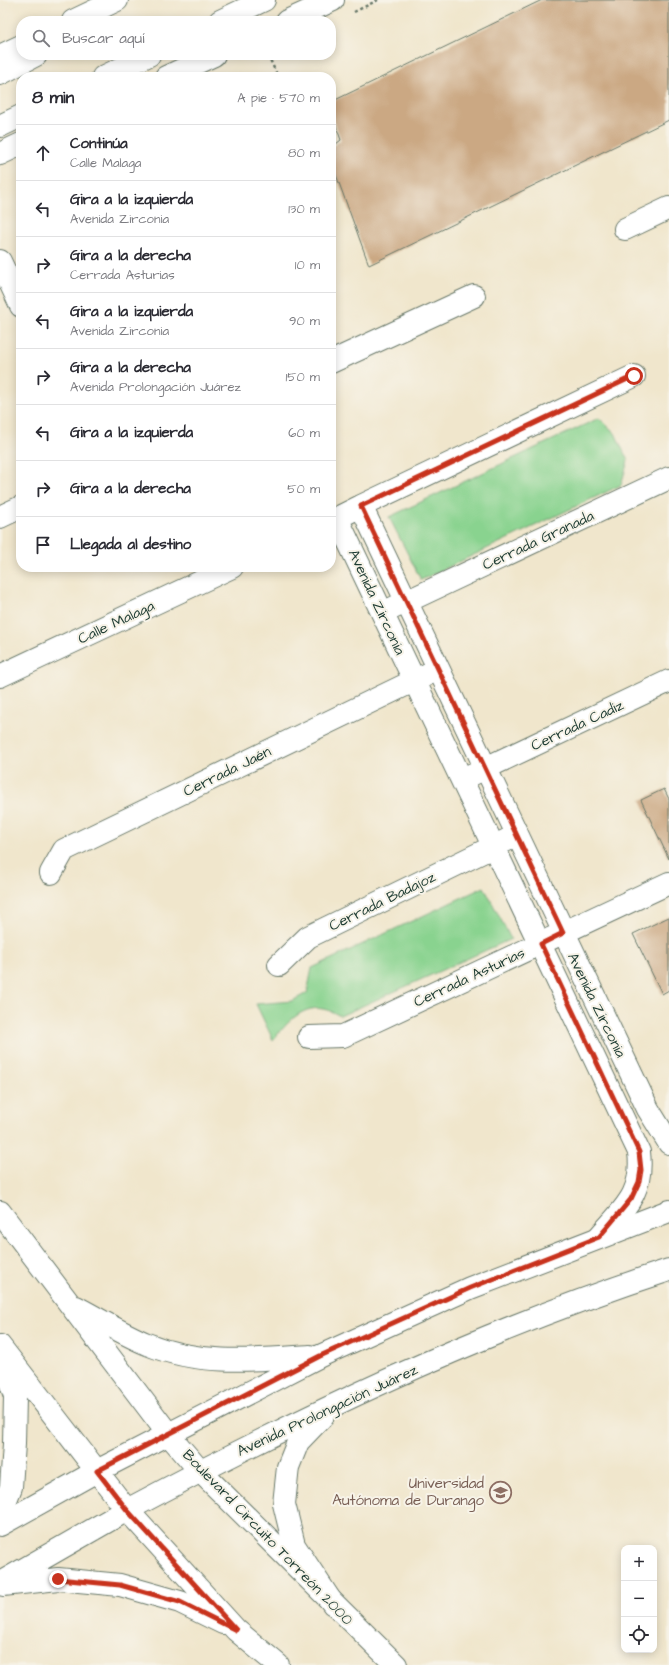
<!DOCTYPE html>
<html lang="es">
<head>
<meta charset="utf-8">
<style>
  :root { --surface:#fff; --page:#f7f7f7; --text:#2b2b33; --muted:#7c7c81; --line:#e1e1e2 }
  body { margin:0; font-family:"Architects Daughter",sans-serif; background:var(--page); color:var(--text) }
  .controls { position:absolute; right:12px; bottom:12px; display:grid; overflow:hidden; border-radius:8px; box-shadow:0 2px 10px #0003 }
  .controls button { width:36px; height:36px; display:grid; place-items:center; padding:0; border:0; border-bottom:1px solid var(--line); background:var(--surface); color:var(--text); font:20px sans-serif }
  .stop { position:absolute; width:12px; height:12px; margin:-9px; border:3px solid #c8321e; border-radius:50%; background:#fff }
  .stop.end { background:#c8321e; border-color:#fff; box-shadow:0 1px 4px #0008 }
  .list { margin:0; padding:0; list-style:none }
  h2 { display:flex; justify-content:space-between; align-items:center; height:52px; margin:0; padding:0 16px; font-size:17px }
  h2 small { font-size:13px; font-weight:400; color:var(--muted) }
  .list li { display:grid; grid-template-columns:26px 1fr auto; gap:12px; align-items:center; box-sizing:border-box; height:56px; padding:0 16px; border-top:1px solid var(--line) }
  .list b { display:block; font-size:15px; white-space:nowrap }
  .list p { margin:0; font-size:13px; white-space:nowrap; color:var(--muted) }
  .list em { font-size:13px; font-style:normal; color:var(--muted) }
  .icon { flex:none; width:22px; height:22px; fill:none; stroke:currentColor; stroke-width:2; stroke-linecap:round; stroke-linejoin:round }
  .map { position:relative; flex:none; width:669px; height:1665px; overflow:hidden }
  .search { position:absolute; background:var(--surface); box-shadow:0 2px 10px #0003; left:16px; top:16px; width:320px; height:44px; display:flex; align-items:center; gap:10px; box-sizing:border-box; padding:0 14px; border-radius:16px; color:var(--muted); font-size:15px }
  .panel { position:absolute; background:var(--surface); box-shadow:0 2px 10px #0003; left:16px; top:72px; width:320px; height:500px; border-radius:16px }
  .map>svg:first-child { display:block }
  .green { fill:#89d38f; stroke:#548862 }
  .building { fill:#cba883 }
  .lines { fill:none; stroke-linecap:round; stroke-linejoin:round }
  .street-casing { stroke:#687869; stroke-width:24 }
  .secondary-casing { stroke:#687869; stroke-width:24 }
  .primary-casing { stroke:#687869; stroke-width:24 }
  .highway-casing { stroke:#687869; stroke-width:24 }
  .path { stroke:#687869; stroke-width:2.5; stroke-dasharray:3 3; stroke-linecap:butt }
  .street { stroke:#fff; stroke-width:22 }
  .secondary { stroke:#fff; stroke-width:22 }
  .primary { stroke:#fff; stroke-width:22 }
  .highway { stroke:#fff; stroke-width:22 }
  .route { stroke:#c8321e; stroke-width:5 }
  .labels { text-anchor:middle; stroke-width:4; stroke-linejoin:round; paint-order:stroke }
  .street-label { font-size:15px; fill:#1f3d34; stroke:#f7f3e8 }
  .education-label { font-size:15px; fill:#785e54; stroke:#f7f3e8; text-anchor:end }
</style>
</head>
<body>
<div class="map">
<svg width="669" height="1665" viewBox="0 0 669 1665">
  <rect width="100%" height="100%" fill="#f7f3e8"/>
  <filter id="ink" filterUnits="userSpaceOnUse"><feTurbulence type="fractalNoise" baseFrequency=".025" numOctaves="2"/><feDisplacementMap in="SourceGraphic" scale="8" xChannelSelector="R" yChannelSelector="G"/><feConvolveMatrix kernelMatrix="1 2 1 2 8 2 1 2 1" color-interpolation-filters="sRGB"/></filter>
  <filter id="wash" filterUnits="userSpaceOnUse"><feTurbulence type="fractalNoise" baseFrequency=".012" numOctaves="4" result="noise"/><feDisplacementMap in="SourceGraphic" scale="16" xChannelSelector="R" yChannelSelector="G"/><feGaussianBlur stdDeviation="0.9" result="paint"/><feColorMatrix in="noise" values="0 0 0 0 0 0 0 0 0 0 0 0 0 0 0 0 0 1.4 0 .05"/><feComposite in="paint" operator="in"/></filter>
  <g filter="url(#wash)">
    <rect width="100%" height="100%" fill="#f0e6cc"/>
    <!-- green -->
    <path class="green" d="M599 418 615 433 628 461 621 485 421 580 389 517Z
      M484 887 511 939 340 1016C309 997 292 1017 273 1040L256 1004 292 1001 307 993 312 968Z"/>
    <g id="blocks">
      <!-- building -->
      <path class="building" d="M542 0H669V120L369 265 331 161V148L341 140 331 112V102Z
        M664 789 669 799V859L641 800Z
        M669 917V990L662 994 633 934Z"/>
    </g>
  </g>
  <g filter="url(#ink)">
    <use href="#blocks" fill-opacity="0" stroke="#687869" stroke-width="1"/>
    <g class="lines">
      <defs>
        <path id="street" d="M625 229 669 208
          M0 261 21 306
          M331 362 474 296
          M361 506 634 376
          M0 517 21 507
          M337 518 639 1152C644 1194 624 1208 599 1237
          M331 521 361 506 648 1109 669 1143
          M393 608 669 478
          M0 676 232 567
          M471 775 669 681
          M51 873 64 850 428 674
          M279 965 308 937 507 840
          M309 1037 343 1036 669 883"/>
        <path id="secondary" d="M200 1471 396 1665
          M0 1525 97 1471
          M0 1583 127 1510 236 1630 278 1665
          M3 1585 58 1579 120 1585 180 1602 223 1623"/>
        <path id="primary" d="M0 1212 169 1435 200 1471
          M76 1307C99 1319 123 1334 147 1344 200 1366 255 1360 310 1356
          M0 1346 127 1510C301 1417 480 1331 669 1270
          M323 1416 298 1442 288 1467 284 1504 294 1545 333 1604
          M97 1471 320 1356 470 1288 669 1211
          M0 1515 11 1487 14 1444 15 1396 2 1358"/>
        <path id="highway" d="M73 21 117 0
          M220 21 264 0
          M287 21 333 0
          M0 56 21 46
          M0 74 36 55
          M103 77 149 55
          M166 77 214 55
          M0 126 21 116
          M0 154 21 144"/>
      </defs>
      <!-- street casing -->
      <use href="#street" class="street-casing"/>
      <!-- secondary casing -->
      <use href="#secondary" class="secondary-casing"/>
      <!-- primary casing -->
      <use href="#primary" class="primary-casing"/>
      <!-- highway casing -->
      <use href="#highway" class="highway-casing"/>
      <!-- path -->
      <path class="path" d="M354 12 378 0
        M268 55 278 77"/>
      <!-- street -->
      <use href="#street" class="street"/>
      <!-- secondary -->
      <use href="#secondary" class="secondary"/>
      <!-- primary -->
      <use href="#primary" class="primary"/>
      <!-- highway -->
      <use href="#highway" class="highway"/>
    </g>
  </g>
  <g class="lines" filter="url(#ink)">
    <!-- route -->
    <path class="route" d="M58 1579 120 1585 180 1602 236 1630 127 1510 97 1471 320 1356 470 1288 599 1237 631 1199 639 1182 641 1170 639 1152 541 944 563 933 361 506 634 376"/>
  </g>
  <!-- icons -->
  <defs>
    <symbol id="university-ring" viewBox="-11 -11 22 22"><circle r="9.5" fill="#f7f3e8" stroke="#8d6e63" stroke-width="1.5"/><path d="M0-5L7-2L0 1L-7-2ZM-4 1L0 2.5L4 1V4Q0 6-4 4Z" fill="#8d6e63"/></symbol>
  </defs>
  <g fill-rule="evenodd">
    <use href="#university-ring" x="488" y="1480" width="25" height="25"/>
  </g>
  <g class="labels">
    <!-- street labels -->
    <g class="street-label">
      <text transform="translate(538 540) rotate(-25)" y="5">Cerrada Granada</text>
      <text transform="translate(377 602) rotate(65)" y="5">Avenida Zirconia</text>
      <text transform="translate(116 622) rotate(-25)" y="5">Calle Malaga</text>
      <text transform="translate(577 725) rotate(-25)" y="5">Cerrada Cadiz</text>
      <text transform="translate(227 771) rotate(-26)" y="5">Cerrada Jaén</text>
      <text transform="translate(382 901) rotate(-26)" y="5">Cerrada Badajoz</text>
      <text transform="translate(469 977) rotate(-25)" y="5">Cerrada Asturias</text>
      <text transform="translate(597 1005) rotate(64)" y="5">Avenida Zirconia</text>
      <text transform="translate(327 1410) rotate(-25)" y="5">Avenida Prolongación Juárez</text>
      <text transform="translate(268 1537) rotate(46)" y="5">Boulevard Circuito Torreón 2000</text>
    </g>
    <!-- education labels -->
    <g class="education-label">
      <text x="484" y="1488">Universidad<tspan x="484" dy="17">Autónoma de Durango</tspan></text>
    </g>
  </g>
</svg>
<div class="controls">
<button>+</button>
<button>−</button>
<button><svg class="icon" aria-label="locate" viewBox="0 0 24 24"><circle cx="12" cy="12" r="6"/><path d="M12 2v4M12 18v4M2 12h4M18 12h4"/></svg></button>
</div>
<div class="stop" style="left:634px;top:376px"></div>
<div class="stop end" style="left:58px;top:1579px"></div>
<div class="search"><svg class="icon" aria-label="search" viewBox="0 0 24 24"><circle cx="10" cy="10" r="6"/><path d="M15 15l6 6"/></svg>Buscar aquí</div>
<section class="panel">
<h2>8 min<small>A pie · 570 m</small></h2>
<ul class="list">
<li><svg class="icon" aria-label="ahead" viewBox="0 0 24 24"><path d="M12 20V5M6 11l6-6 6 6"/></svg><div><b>Continúa</b><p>Calle Malaga</p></div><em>80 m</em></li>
<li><svg class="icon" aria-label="left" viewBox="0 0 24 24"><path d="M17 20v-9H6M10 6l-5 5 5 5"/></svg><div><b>Gira a la izquierda</b><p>Avenida Zirconia</p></div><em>130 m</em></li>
<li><svg class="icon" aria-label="right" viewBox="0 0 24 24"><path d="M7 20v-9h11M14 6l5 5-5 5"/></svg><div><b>Gira a la derecha</b><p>Cerrada Asturias</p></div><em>10 m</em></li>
<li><svg class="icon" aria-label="left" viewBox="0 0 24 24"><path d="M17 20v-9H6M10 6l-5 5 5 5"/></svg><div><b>Gira a la izquierda</b><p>Avenida Zirconia</p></div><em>90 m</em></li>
<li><svg class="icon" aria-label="right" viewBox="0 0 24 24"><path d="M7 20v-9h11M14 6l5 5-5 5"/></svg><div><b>Gira a la derecha</b><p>Avenida Prolongación Juárez</p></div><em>150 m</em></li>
<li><svg class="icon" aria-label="left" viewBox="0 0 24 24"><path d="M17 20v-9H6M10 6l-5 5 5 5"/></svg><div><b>Gira a la izquierda</b></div><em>60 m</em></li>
<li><svg class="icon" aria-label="right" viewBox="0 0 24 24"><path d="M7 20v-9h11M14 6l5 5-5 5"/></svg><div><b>Gira a la derecha</b></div><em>50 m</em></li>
<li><svg class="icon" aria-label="arrive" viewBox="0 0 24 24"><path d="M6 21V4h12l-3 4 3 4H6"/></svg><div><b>Llegada al destino</b></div></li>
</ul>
</section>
</div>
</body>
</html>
